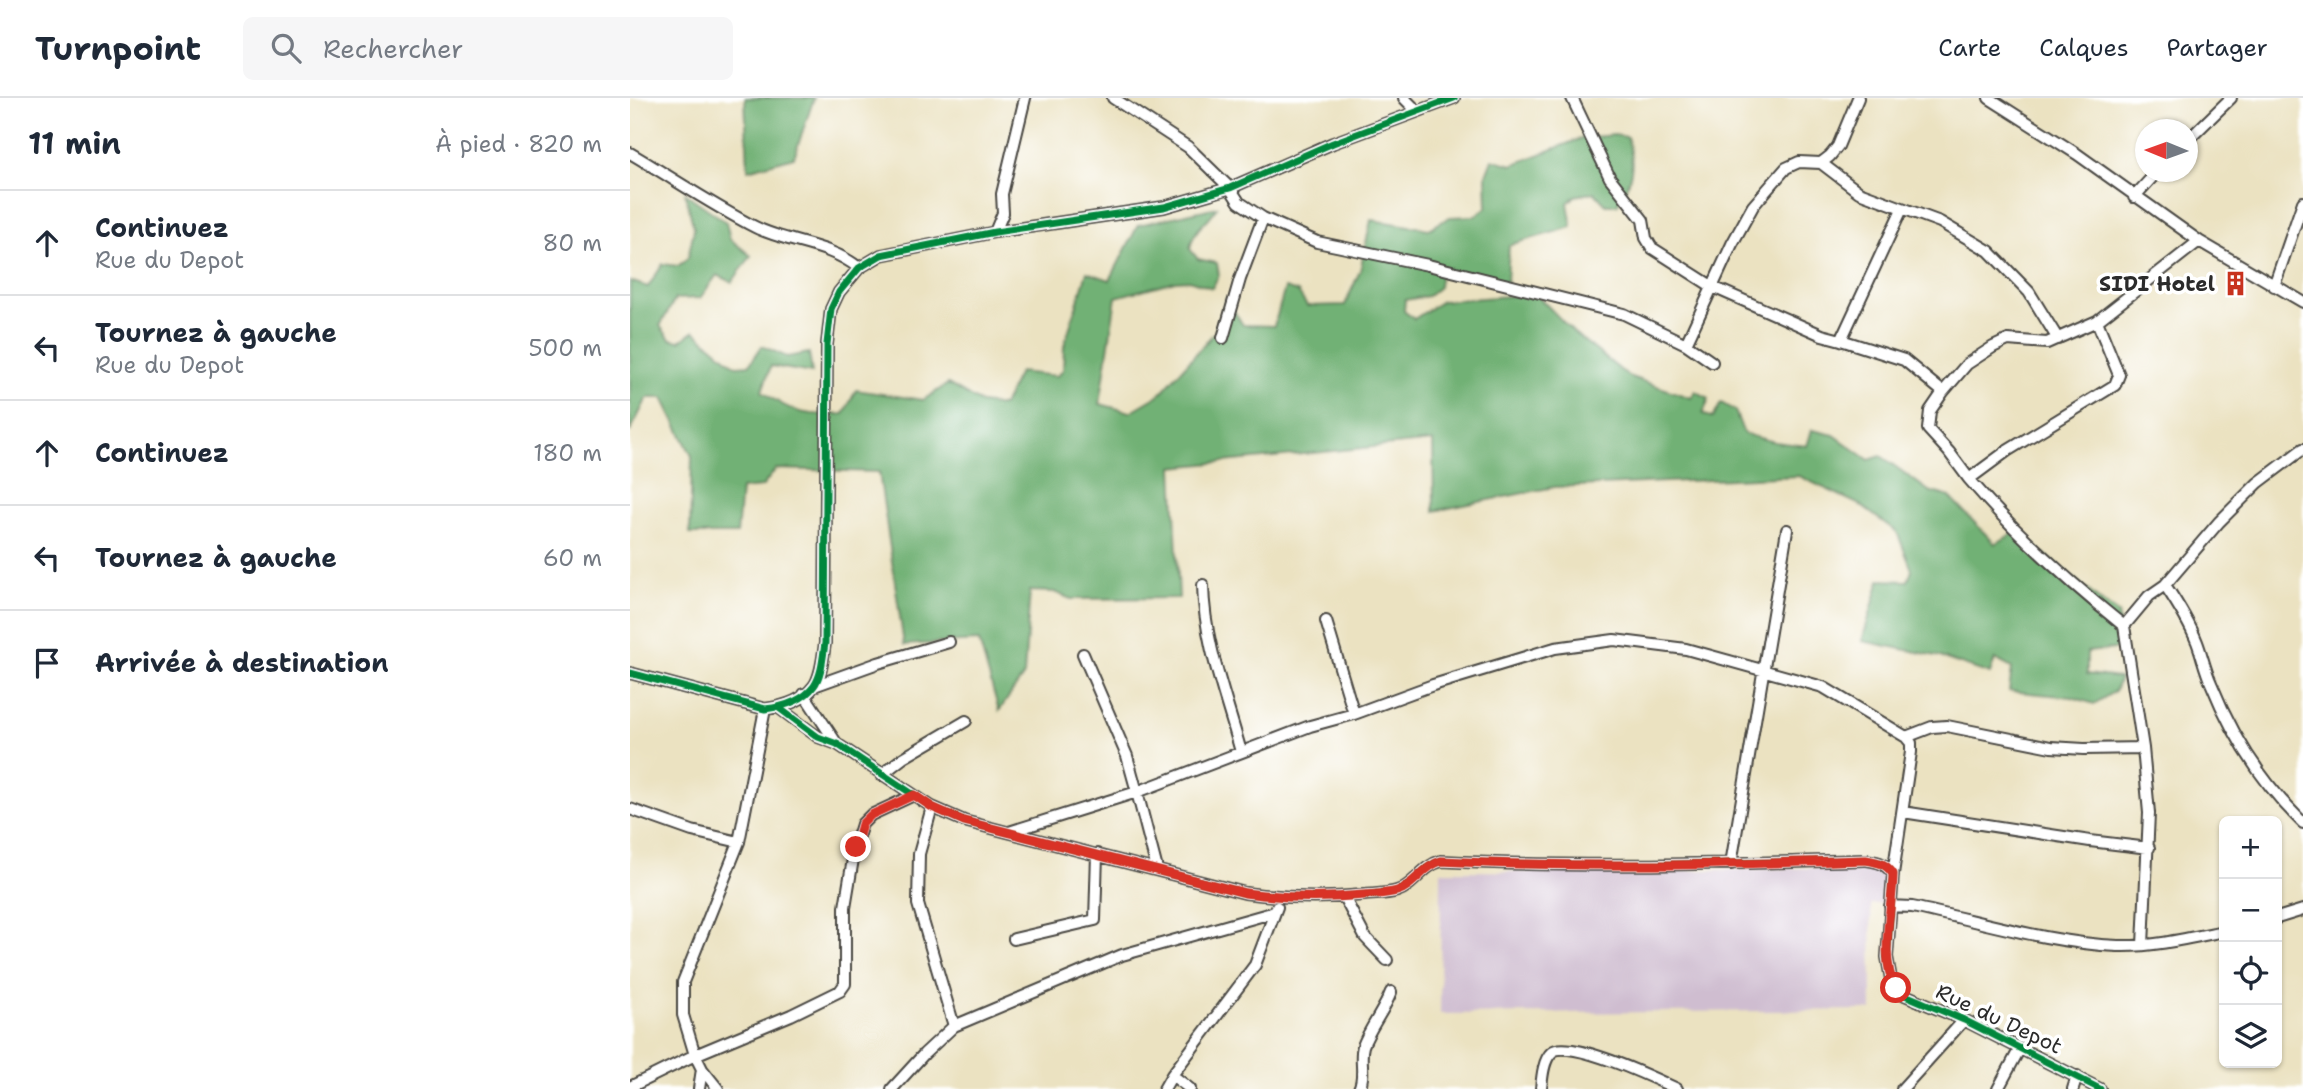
<!DOCTYPE html>
<html lang="fr">
<head>
<meta charset="utf-8">
<style>
  :root { --surface:#fff; --page:#f6f6f7; --text:#1f2937; --muted:#747a83; --line:#e0e1e3 }
  body { margin:0; font-family:"Shantell Sans",sans-serif; background:var(--page); color:var(--text) }
  .controls { position:absolute; right:21px; bottom:21px; display:grid; overflow:hidden; border-radius:10px; box-shadow:0 2px 5px #0004 }
  .controls button { width:63px; height:63px; display:grid; place-items:center; padding:0; border:0; border-bottom:2px solid var(--line); background:var(--surface); color:var(--text); font:35px sans-serif }
  .compass { position:absolute; left:1505px; top:21px; width:63px; height:63px; border-radius:50%; background:var(--surface); box-shadow:0 2px 5px #0004; rotate:271deg }
  .stop { position:absolute; width:21px; height:21px; margin:-16px; border:5px solid #d93025; border-radius:50%; background:#fff }
  .stop.end { background:#d93025; border-color:#fff; box-shadow:0 2px 7px #0008 }
  .list { margin:0; padding:0; list-style:none }
  h2 { display:flex; justify-content:space-between; align-items:center; height:91px; margin:0; padding:0 28px; font-size:30px }
  h2 small { font-size:23px; font-weight:400; color:var(--muted) }
  .list li { display:grid; grid-template-columns:46px 1fr auto; gap:21px; align-items:center; box-sizing:border-box; height:105px; padding:0 28px; border-top:2px solid var(--line) }
  .list b { display:block; font-size:26px; white-space:nowrap }
  .list p { margin:0; font-size:23px; white-space:nowrap; color:var(--muted) }
  .list em { font-size:23px; font-style:normal; color:var(--muted) }
  .icon { flex:none; width:38px; height:38px; fill:none; stroke:currentColor; stroke-width:2; stroke-linecap:round; stroke-linejoin:round }
  .map { position:relative; flex:none; width:1673px; height:991px; overflow:hidden }
  header { display:flex; align-items:center; gap:42px; box-sizing:border-box; height:98px; padding:0 35px; background:var(--surface); border-bottom:2px solid var(--line) }
  header strong { font-size:33px }
  nav { display:flex; gap:38px; margin-inline-start:auto; font-size:24px }
  .search { width:490px; height:63px; background:var(--page); display:flex; align-items:center; gap:18px; box-sizing:border-box; padding:0 24px; border-radius:10px; color:var(--muted); font-size:26px }
  main { display:flex }
  aside { flex:1; background:var(--surface) }
  .map>svg:first-child { display:block }
  .industrial { fill:#cfbdd0 }
  .forest { fill:#71b174; stroke:#4e6e50; stroke-width:2 }
  .lines { fill:none; stroke-linecap:round; stroke-linejoin:round }
  .minor-casing { stroke:#484642; stroke-width:14 }
  .minor { stroke:#fff; stroke-width:10 }
  .cycleway-casing { stroke:#fff; stroke-width:11 }
  .cycleway { stroke:#00873e; stroke-width:7 }
  .route { stroke:#d93025; stroke-width:9 }
  .labels { text-anchor:middle; stroke-width:7; stroke-linejoin:round; paint-order:stroke }
  .poi-label { font-size:21px; font-weight:bold; fill:#2b2b2b; stroke:#fff; text-anchor:end }
  .street-label { font-size:21px; fill:#2b2b2b; stroke:#fff }
</style>
</head>
<body>
<header>
<strong>Turnpoint</strong>
<div class="search"><svg class="icon" aria-label="search" viewBox="0 0 24 24"><circle cx="10" cy="10" r="6"/><path d="M15 15l6 6"/></svg>Rechercher</div>
<nav><a>Carte</a><a>Calques</a><a>Partager</a></nav>
</header>
<main>
<aside>
<h2>11 min<small>À pied · 820 m</small></h2>
<ul class="list">
<li><svg class="icon" aria-label="ahead" viewBox="0 0 24 24"><path d="M12 20V5M6 11l6-6 6 6"/></svg><div><b>Continuez</b><p>Rue du Depot</p></div><em>80 m</em></li>
<li><svg class="icon" aria-label="left" viewBox="0 0 24 24"><path d="M17 20v-9H6M10 6l-5 5 5 5"/></svg><div><b>Tournez à gauche</b><p>Rue du Depot</p></div><em>500 m</em></li>
<li><svg class="icon" aria-label="ahead" viewBox="0 0 24 24"><path d="M12 20V5M6 11l6-6 6 6"/></svg><div><b>Continuez</b></div><em>180 m</em></li>
<li><svg class="icon" aria-label="left" viewBox="0 0 24 24"><path d="M17 20v-9H6M10 6l-5 5 5 5"/></svg><div><b>Tournez à gauche</b></div><em>60 m</em></li>
<li><svg class="icon" aria-label="arrive" viewBox="0 0 24 24"><path d="M6 21V4h12l-3 4 3 4H6"/></svg><div><b>Arrivée à destination</b></div></li>
</ul>
</aside>
<div class="map">
<svg width="1673" height="991" viewBox="0 0 1673 991">
  <rect width="100%" height="100%" fill="#fff"/>
  <filter id="ink" filterUnits="userSpaceOnUse"><feTurbulence type="fractalNoise" baseFrequency=".0143" numOctaves="2"/><feDisplacementMap in="SourceGraphic" scale="14" xChannelSelector="R" yChannelSelector="G"/><feConvolveMatrix kernelMatrix="1 2 1 2 8 2 1 2 1" color-interpolation-filters="sRGB"/></filter>
  <filter id="wash" filterUnits="userSpaceOnUse"><feTurbulence type="fractalNoise" baseFrequency=".00686" numOctaves="4" result="noise"/><feDisplacementMap in="SourceGraphic" scale="28" xChannelSelector="R" yChannelSelector="G"/><feGaussianBlur stdDeviation="1.57" result="paint"/><feColorMatrix in="noise" values="0 0 0 0 0 0 0 0 0 0 0 0 0 0 0 0 0 1.4 0 .05"/><feComposite in="paint" operator="in"/></filter>
  <g filter="url(#wash)">
    <rect width="100%" height="100%" fill="#ebe2c1"/>
    <!-- industrial -->
    <path class="industrial" d="M1240 769 1252 771 1256 775 1255 805 1241 806 1242 912 810 916 811 773 964 774Z"/>
    <!-- forest -->
    <path class="forest" d="M115 0H184L164 59 118 72Z
      M984 37 997 39C1006 65 1002 83 987 107H976L964 94 945 98 938 105 942 129 879 147 877 184 811 171 809 189 798 198 775 202 774 213 784 221 812 203 906 196 943 234 998 278 1061 300 1065 293 1079 300 1073 316 1083 320 1091 305 1105 313 1114 336 1145 344 1177 348 1182 332 1204 337 1239 362 1251 358 1299 393 1320 399 1365 446 1387 433 1472 504 1488 515 1493 550 1457 554V576L1490 580 1485 593 1464 606 1442 599 1379 593 1382 570 1365 561 1360 576 1307 558 1232 543 1250 482 1278 483 1282 472 1267 434 1230 407 1169 378 924 389 804 413 803 343 543 369 549 500 441 501 424 494 400 493 394 577 369 613 349 543 274 547 249 374 146 371 132 389 111 391 107 436H60L62 358 33 300H17L0 334V183L18 189 33 166 48 168 58 160 64 131 55 95 96 124 100 141 121 158 102 184 87 177 70 200 45 201 30 228 40 241 50 243 64 233 106 268 119 267 132 248 157 259 179 255 182 275 141 268 132 293C162 316 176 318 214 316L226 292 293 302 318 286 351 305 373 308 389 274 427 278 433 272 434 248 457 174 480 182 508 127 587 109C576 128 564 128 560 151L568 161 587 165 589 177 582 190 559 182 545 183 486 199 470 306 500 314 529 297 585 234 596 201 613 227 644 228 655 190 668 194 677 208 715 207 730 173 741 122 799 131 820 119 845 118 857 109 856 77 862 61 882 67 952 40Z"/>
  </g>
  <g filter="url(#ink)">
    <g class="lines">
      <defs>
        <path id="minor" d="M483 0 558 49 600 90 609 104 633 120 687 144 798 167 994 216 1056 246 1082 264
          M774 0 787 13
          M942 0 980 80 1013 122 1016 140 1022 150 1083 189 1192 237 1211 242 1272 111
          M1359 0 1447 56 1569 143 1673 204
          M1558 42 1601 0
          M0 55C41 79 82 107 125 129 159 146 198 145 229 170
          M1191 65 1229 94 1310 124 1359 153 1399 194 1428 241
          M1504 99 1527 74
          M365 134 373 115 372 96 395 0
          M1644 188 1673 104
          M593 240 610 181 633 120
          M1211 242 1274 262 1313 294
          M1056 246 1102 146 1123 108 1156 70 1169 64 1191 65 1200 58 1208 48 1228 0
          M1339 381 1319 354 1298 331 1300 313 1313 294 1337 266 1363 249 1378 242 1417 245 1467 223
          M573 487C574 544 596 599 611 654
          M1535 487C1547 505 1559 524 1567 544 1572 557 1575 572 1581 585 1602 637 1633 686 1673 725
          M696 523 724 616
          M1494 528C1439 484 1385 435 1339 381L1377 353 1485 287 1489 277 1467 223 1569 143
          M0 575 135 611C152 609 173 603 184 588 192 577 193 558 195 545L197 246 201 211 209 194 229 170 251 157 365 134 534 109 600 90 703 45 824 0
          M184 588 248 565 319 544
          M174 596 207 646
          M149 610 188 639 207 646 302 709 334 723 615 795C655 800 694 801 734 797 745 796 757 796 767 793 784 788 792 768 811 763 953 770 1094 766 1236 762 1248 764 1256 765 1263 776L1257 859 1261 881 1266 890 1275 897 1334 922 1470 991
          M1276 639 1302 629 1317 628 1421 649 1454 651 1513 650
          M251 677 273 660 336 623
          M302 709 289 756 288 806 324 928
          M0 711 62 733 109 744
          M1273 714 1460 743 1519 750
          M379 734 507 694 497 658 453 556
          M1101 766 1157 432
          M527 771 507 694 680 628 724 616 803 587 925 550 984 542 1056 551 1193 589 1276 639 1281 645V654L1263 776
          M714 799 735 839 757 862
          M1260 808 1282 809C1350 823 1419 845 1488 848 1523 849 1560 840 1594 833
          M1647 820 1673 812
          M384 841 465 822 467 756
          M1513 847 1519 715 1513 650 1494 528 1519 498 1535 487 1589 424 1628 385 1673 351
          M72 971 88 991
          M0 989 65 957 53 917V884L109 744 135 611
          M69 991 72 971 65 957 161 917 210 893 215 886V809L225 749 232 726 241 717 284 697
          M262 991 294 956 324 928 492 857 645 814
          M534 991 542 977
          M560 991 542 977 625 867 647 809
          M729 991C736 977 729 962 733 948 740 929 754 913 761 894
          M911 991C912 980 913 962 922 954 938 939 1028 982 1047 991
          M1272 991 1334 922
          M1368 991 1390 950
          M1443 991 1447 978"/>
      </defs>
      <!-- minor casing -->
      <use href="#minor" class="minor-casing"/>
      <!-- minor -->
      <use href="#minor" class="minor"/>
      <defs>
        <path id="cycleway" d="M0 575 135 611C152 609 173 603 184 588 192 577 193 558 195 545L197 246 201 211 209 194 229 170 251 157 365 134 534 109 600 90 703 45 824 0
          M149 610 188 639 207 646 302 709 334 723 615 795C655 800 694 801 734 797 745 796 757 796 767 793 784 788 792 768 811 763 953 770 1094 766 1236 762 1248 764 1256 765 1263 776L1257 859 1261 881 1266 890 1275 897 1334 922 1470 991"/>
      </defs>
      <!-- cycleway casing -->
      <use href="#cycleway" class="cycleway-casing"/>
      <!-- cycleway -->
      <use href="#cycleway" class="cycleway"/>
    </g>
  </g>
  <g class="lines" filter="url(#ink)">
    <!-- route -->
    <path class="route" d="M226 749 232 726 241 717 284 697 302 709 334 723 615 795C655 800 694 801 734 797 745 796 757 796 767 793 784 788 793 768 811 763 953 770 1094 767 1236 762 1248 764 1256 765 1263 776 1263 810 1248 861 1266 890"/>
  </g>
  <!-- icons -->
  <defs>
    <symbol id="building-bare" viewBox="-9 -9 18 18"><path d="M-4-6H4V6H1V3H-1V6H-4ZM-2.5-4.3h1.7v1.8h-1.7ZM.8-4.3h1.7v1.8H.8ZM-2.5-1h1.7V.8h-1.7ZM.8-1h1.7V.8H.8Z" fill="#c8321e" stroke="#fff" stroke-width="2.5" paint-order="stroke"/></symbol>
  </defs>
  <g fill-rule="evenodd">
    <use href="#building-bare" x="1588" y="168" width="35" height="35"/>
  </g>
  <g class="labels">
    <!-- poi labels -->
    <g class="poi-label">
      <text x="1585" y="193">SIDI Hotel</text>
    </g>
    <!-- street labels -->
    <g class="street-label">
      <text transform="translate(1369 921) rotate(25)" y="7">Rue du Depot</text>
    </g>
  </g>
</svg>
<div class="controls">
<button>+</button>
<button>−</button>
<button><svg class="icon" aria-label="locate" viewBox="0 0 24 24"><circle cx="12" cy="12" r="6"/><path d="M12 2v4M12 18v4M2 12h4M18 12h4"/></svg></button>
<button><svg class="icon" aria-label="layers" viewBox="0 0 24 24"><path d="M12 4l9 5-9 5-9-5zM3 14l9 5 9-5"/></svg></button>
</div>
<svg class="compass" viewBox="-18 -18 36 36"><path d="M0-13l5 13h-10z" fill="#e53935"/><path d="M0 13l5-13h-10z" fill="#747a83"/></svg>
<div class="stop" style="left:1266px;top:890px"></div>
<div class="stop end" style="left:226px;top:749px"></div>
</div>
</main>
</body>
</html>
